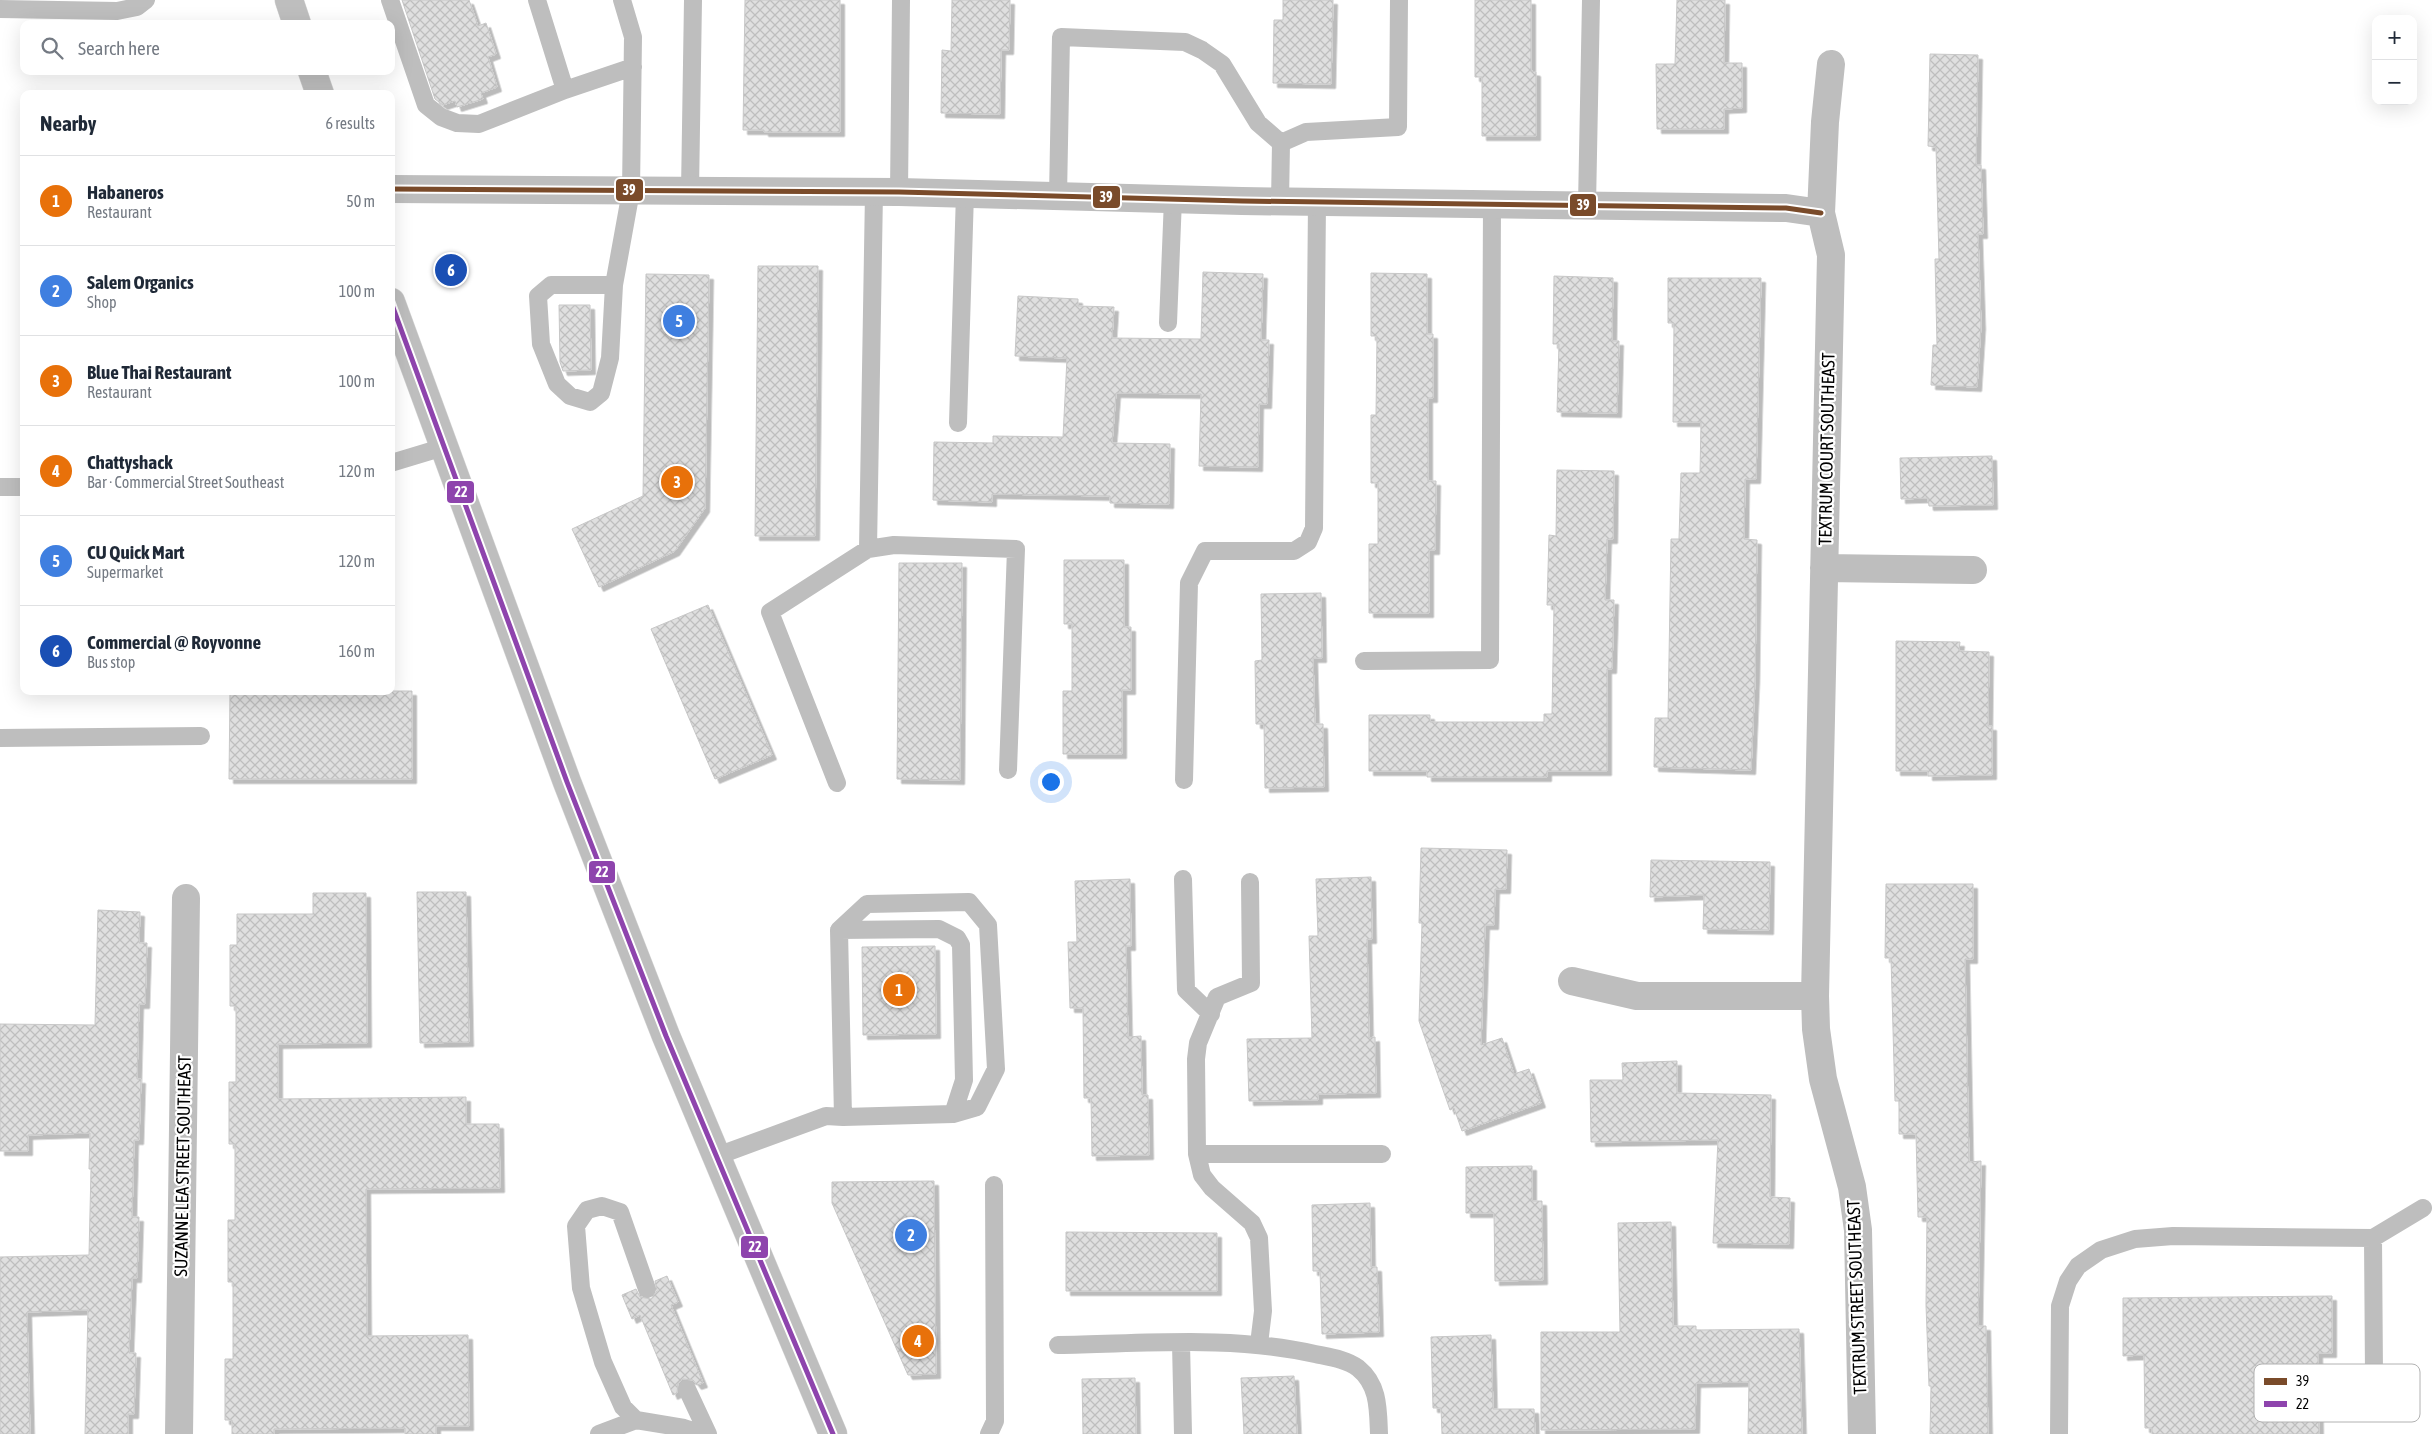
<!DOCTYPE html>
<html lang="en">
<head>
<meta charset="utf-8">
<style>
  :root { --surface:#fff; --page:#f6f6f7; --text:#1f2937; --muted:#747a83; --line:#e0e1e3; --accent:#7c3aed }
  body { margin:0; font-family:"Asap Condensed",sans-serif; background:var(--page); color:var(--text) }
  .controls { position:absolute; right:15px; top:15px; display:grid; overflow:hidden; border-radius:10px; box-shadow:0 5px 20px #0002 }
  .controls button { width:45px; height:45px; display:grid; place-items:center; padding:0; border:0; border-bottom:1px solid var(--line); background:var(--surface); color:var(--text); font:25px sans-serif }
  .you { position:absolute; left:1050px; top:781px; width:18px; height:18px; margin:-12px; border:4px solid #fff; border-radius:50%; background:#1a73e8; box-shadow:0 0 0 8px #1a73e833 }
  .badge { display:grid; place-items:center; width:32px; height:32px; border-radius:50%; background:var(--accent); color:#fff; font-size:16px; font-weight:700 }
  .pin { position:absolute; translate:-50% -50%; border:2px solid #fff; box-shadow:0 1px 5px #0006 }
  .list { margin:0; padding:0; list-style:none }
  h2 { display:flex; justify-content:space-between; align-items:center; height:65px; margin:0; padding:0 20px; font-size:21px }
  h2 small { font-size:16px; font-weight:400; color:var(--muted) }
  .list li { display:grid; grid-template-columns:32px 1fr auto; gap:15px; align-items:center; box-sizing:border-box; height:90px; padding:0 20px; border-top:1px solid var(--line) }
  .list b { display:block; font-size:19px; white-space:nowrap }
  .list p { margin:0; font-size:16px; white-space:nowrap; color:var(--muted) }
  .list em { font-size:16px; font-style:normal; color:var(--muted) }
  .icon { flex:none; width:28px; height:28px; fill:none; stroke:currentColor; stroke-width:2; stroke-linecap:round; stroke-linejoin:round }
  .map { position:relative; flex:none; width:2432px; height:1434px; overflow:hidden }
  .search { position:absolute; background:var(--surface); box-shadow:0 5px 20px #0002; left:20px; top:20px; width:375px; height:55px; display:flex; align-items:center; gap:12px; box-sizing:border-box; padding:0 18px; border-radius:10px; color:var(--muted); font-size:19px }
  .panel { position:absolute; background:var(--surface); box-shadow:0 5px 20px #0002; left:20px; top:90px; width:375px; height:605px; border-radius:10px }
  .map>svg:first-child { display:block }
  .building { fill:url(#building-cross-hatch); stroke:#c7c7c7; filter:url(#shadow) }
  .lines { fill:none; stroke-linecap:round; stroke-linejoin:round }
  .primary-casing { stroke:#dbdbdb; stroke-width:29 }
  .lane { stroke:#bebebe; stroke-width:18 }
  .street { stroke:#bebebe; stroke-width:28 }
  .primary { stroke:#bebebe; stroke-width:28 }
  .bus-1-casing { stroke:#fff; stroke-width:9 }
  .bus-2-casing { stroke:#fff; stroke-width:9 }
  .bus-1 { stroke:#7a4b2a; stroke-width:5 }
  .bus-2 { stroke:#8e44ad; stroke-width:5 }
  .labels { text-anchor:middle; stroke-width:4.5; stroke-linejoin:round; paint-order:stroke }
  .street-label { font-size:18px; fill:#000; stroke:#fff }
  .key { fill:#fff; stroke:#b2b2b2; stroke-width:1 }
  .key-label { font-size:14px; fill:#000 }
  .line-badge { stroke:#fff; stroke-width:2 }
  .badge-label { font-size:14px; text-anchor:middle; font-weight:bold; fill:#fff }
</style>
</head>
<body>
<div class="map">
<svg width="2432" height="1434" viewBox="0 0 2432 1434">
  <defs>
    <pattern id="building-cross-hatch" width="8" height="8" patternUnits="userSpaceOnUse" patternTransform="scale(1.25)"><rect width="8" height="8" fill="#dfdfdf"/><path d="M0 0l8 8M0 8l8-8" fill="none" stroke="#bebebe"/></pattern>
    <filter id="shadow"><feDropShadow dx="4.5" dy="4.5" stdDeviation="0" flood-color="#0004"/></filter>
  </defs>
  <rect width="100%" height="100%" fill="#fff"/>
  <!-- building -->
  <path class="building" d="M402 0H469L478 26 486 23 496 54 488 57 497 87 481 93 483 99 457 107 455 101 443 105 435 99Z
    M745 0H840V132H764V130H743Z
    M952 0H1010L1009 50H1001L1000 114 941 113 942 50 951 51Z
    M1283 0H1333L1331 84 1273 83 1274 20H1283Z
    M1475 0H1531V71L1536 72V136H1482V77H1475Z
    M1677 0H1725L1724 63H1742V108L1724 109V129H1657L1656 64H1675Z
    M1930 54 1978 55 1976 165H1981L1983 234H1978L1981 325 1977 387 1931 385 1933 345H1937L1935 259H1939L1936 147 1928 146Z
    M758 266H818L815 536H755Z
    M1203 272 1263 274 1261 340H1269L1267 404H1259L1258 467 1199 466 1201 394 1116 393 1112 443 1170 444 1169 504 1110 503V496L992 494V502L933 500 934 442 993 443V436L1063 437 1067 358 1015 356 1018 296 1078 299V306L1114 307 1112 338 1201 339Z
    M1371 273 1427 274V334H1433V398H1428V481H1436L1435 550H1429V613H1369V544H1378V483H1371V415H1376L1377 336H1371Z
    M646 274 709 275 705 508 675 551 599 587 572 529 643 496Z
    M1554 276 1613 278 1612 341H1619L1617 413 1557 412 1559 344H1553Z
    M1668 278H1761L1756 479H1745L1744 539 1757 540 1755 679 1751 770 1654 767 1655 718H1668L1671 539H1679L1681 473H1700L1701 422H1673L1674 323H1668Z
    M559 305H590L591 370 563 371 560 362Z
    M1992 456 1993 505 1929 506 1928 498 1901 499 1900 458Z
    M1557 470 1614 471 1613 539H1607L1605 600H1614L1612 669H1607V771H1547V777H1427V771H1369V715H1430V722H1544V714H1552L1554 605H1547L1549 535 1556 536Z
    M1064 560H1124V627H1131V690H1122V754H1063V691H1072V624H1064Z
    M899 563H962L960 780 897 779Z
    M1321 593 1322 658H1313L1315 724H1323L1324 787 1265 788 1264 724H1256L1255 661 1262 660 1261 594Z
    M708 605 772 755 715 779 651 629Z
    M1896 641 1960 642 1959 651 1989 652 1988 726H1992V775L1928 776V771H1896Z
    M230 691H412V779H229Z
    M1421 848 1507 850 1506 889H1495L1494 925H1485L1481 1045 1502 1038 1514 1074 1529 1069 1541 1103 1462 1131 1454 1108 1450 1110 1419 1021 1422 923H1419Z
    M1651 860 1770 862 1769 930 1703 929 1704 895 1650 897Z
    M1371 877 1372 939H1367L1369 1038 1375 1037 1376 1093 1318 1094V1100L1249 1101 1247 1039 1312 1038 1309 936H1318L1316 879Z
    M1130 879 1131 946H1126L1128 1037 1141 1036 1142 1095H1148L1149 1155 1092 1156 1091 1098H1084L1083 1008H1070L1068 942H1077L1075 881Z
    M1886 884H1973V959H1965L1969 1162 1981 1161 1978 1326H1986L1988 1434H1930L1931 1386H1929L1926 1305 1927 1217H1918L1916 1134H1899V1101H1895L1891 958H1885Z
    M417 892H466L469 1042 420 1043Z
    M313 893H366L367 1043 278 1044V1099L466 1097V1124H499L500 1188 366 1189 367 1336 468 1335 469 1426H436V1434H405V1428L274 1429V1434H232V1420H225V1359H233V1282H228V1220H235V1144H229V1082H236V1006H230V945H237V914H313Z
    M98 910 140 912 139 943H147L145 1004H139L137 1079H141L139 1140H134L132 1217H139L137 1278H132L129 1353H136L134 1414H128V1434H85L88 1310 27 1312 30 1434H0V1257L89 1255 91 1169H89L90 1133 28 1135V1151H0V1024L95 1025Z
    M935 946 936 1034 863 1035 862 947Z
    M1677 1061V1093L1771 1095 1770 1197 1790 1198 1789 1244 1713 1243 1718 1140 1591 1142 1590 1080H1623L1622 1063Z
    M1532 1166V1201H1542L1543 1280 1495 1281 1494 1213H1466V1167Z
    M934 1181 936 1374 908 1375 832 1203V1182Z
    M1370 1203 1371 1267H1377L1379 1332 1322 1334 1320 1271H1313L1312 1205Z
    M1671 1222 1673 1326H1696V1330L1799 1329 1802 1434H1748L1749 1382 1696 1383 1695 1429 1541 1430V1332H1620L1618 1223Z
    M1066 1232 1217 1233V1291H1066Z
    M667 1276 678 1302 671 1305 703 1383 697 1385 693 1380 683 1379 678 1383 677 1393 673 1395 640 1315 632 1319 622 1295 636 1289 640 1297 651 1299 657 1291 655 1281Z
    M2332 1296V1353H2318L2319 1434H2152V1428H2145L2144 1355 2123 1356V1298Z
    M1491 1335 1493 1409H1534L1535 1434H1442L1441 1408H1433L1431 1337Z
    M1294 1376 1297 1434H1244L1241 1378Z
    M1135 1378 1136 1434H1083L1082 1379Z"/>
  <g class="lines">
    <defs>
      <path id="primary" d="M289 0 297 24
        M312 71 320 94
        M391 302 567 782 666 1036 833 1434"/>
    </defs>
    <!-- primary casing -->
    <use href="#primary" class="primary-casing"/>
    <!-- lane -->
    <path class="lane" d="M390 0 426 105 441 117 457 123 479 124 565 90
      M537 0 565 90 633 67
      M0 9 117 11 137 7 146 0
      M1281 143 1306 132 1398 127 1399 0
      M690 191 693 0
      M899 192 901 0
      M1058 196 1061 37 1185 42 1202 50 1222 64 1258 123 1281 143 1280 202
      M1587 205 1591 0
      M614 285H551L538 296 541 344 557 384 570 396 590 402 601 393 610 358 614 285 631 191 633 37 622 0
      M1168 323 1173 199
      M958 423 965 193
      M391 463 444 447
      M0 487H24
      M868 549 894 545 1016 549 1008 770
      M1364 661 1490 660 1492 204
      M0 738 201 736
      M1184 780 1189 583 1205 551H1294L1308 542 1314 528 1317 202
      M837 783 770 612 868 549 874 192
      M1183 879 1186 990 1211 1014
      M1250 882 1251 983 1217 997 1198 1043 1196 1059 1197 1154 1202 1175 1212 1188 1252 1223 1259 1238 1263 1311 1259 1344
      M839 930 939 929 957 938 961 945 964 1080 953 1114
      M1197 1154H1382
      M717 1156 826 1116 843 1117 953 1114 977 1107 996 1069 988 925 969 902 867 904 839 930 843 1117
      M2373 1238 2374 1375
      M647 1289 620 1212 602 1206 587 1210 576 1226 581 1288 603 1362 623 1407 636 1420 684 1428 703 1434
      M1181 1343 1183 1434
      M1058 1345C1143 1344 1231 1335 1315 1354 1329 1357 1346 1359 1358 1368 1379 1385 1378 1409 1379 1434
      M687 1389 708 1434
      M599 1434 636 1420
      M989 1434 995 1421 994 1185
      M2059 1434 2060 1306 2068 1281 2078 1266 2101 1250 2135 1239 2173 1236 2373 1238 2423 1208"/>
    <!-- street -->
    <path class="street" d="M1831 64 1825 122 1821 213 1831 255 1815 996 1816 1029 1823 1079 1852 1187 1858 1230 1862 1434
      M391 189 899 192 1242 201 1786 208 1821 213
      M1824 568 1973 570
      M1572 981 1637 996H1815
      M179 1434 186 898"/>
    <!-- primary -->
    <use href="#primary" class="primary"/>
    <defs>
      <path id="bus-1" d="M391 189 899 192 1242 201 1786 208 1821 213"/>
      <path id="bus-2" d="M391 302 567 782 666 1036 833 1434"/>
    </defs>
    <!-- bus-1 casing -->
    <use href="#bus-1" class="bus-1-casing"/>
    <!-- bus-2 casing -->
    <use href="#bus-2" class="bus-2-casing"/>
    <!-- bus-1 -->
    <use href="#bus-1" class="bus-1"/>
    <!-- bus-2 -->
    <use href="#bus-2" class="bus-2"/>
  </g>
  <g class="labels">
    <!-- street labels -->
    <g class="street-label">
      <text transform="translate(1827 449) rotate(-89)" y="6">TEXTRUM COURT SOUTHEAST</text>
      <text transform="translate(183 1166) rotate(-89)" y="6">SUZANNE LEA STREET SOUTHEAST</text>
      <text transform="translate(1857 1297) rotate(-92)" y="6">TEXTRUM STREET SOUTHEAST</text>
    </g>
  </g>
  <!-- legend -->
  <rect x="2254" y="1364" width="166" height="58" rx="8" class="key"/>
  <rect x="2264" y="1378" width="23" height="7" fill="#7a4b2a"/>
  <rect x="2264" y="1401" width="23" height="6" fill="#8e44ad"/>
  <g class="key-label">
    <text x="2296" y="1386">39</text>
    <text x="2296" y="1409">22</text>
  </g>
  <g class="line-badge">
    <rect x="615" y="178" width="29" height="24" rx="5" fill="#7a4b2a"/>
    <rect x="1092" y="185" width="29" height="24" rx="5" fill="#7a4b2a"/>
    <rect x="1569" y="193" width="28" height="24" rx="5" fill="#7a4b2a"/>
    <rect x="446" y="480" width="29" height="24" rx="5" fill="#8e44ad"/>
    <rect x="588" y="860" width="28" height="24" rx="5" fill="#8e44ad"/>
    <rect x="740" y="1235" width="29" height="24" rx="5" fill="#8e44ad"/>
  </g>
  <g class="badge-label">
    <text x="629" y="195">39</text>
    <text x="1106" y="202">39</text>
    <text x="1583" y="210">39</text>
    <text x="461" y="497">22</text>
    <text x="602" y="877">22</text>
    <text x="755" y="1252">22</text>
  </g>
</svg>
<div class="controls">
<button>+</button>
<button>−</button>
</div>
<div class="you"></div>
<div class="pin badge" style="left:899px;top:990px;background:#e8710a">1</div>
<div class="pin badge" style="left:911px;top:1235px;background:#3f7fe0">2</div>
<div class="pin badge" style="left:677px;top:482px;background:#e8710a">3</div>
<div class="pin badge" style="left:918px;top:1341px;background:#e8710a">4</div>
<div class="pin badge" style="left:679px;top:321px;background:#3f7fe0">5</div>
<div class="pin badge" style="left:451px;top:270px;background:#1a4fb4">6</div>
<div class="search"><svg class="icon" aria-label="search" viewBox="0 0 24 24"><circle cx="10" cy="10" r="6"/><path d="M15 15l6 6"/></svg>Search here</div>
<section class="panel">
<h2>Nearby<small>6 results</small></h2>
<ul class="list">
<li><span class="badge" style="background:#e8710a">1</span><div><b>Habaneros</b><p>Restaurant</p></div><em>50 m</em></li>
<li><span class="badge" style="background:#3f7fe0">2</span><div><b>Salem Organics</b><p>Shop</p></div><em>100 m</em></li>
<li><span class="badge" style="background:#e8710a">3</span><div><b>Blue Thai Restaurant</b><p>Restaurant</p></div><em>100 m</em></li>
<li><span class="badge" style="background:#e8710a">4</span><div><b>Chattyshack</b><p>Bar · Commercial Street Southeast</p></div><em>120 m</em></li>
<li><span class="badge" style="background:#3f7fe0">5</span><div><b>CU Quick Mart</b><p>Supermarket</p></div><em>120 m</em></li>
<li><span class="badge" style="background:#1a4fb4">6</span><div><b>Commercial @ Royvonne</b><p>Bus stop</p></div><em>160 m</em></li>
</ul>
</section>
</div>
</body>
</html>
